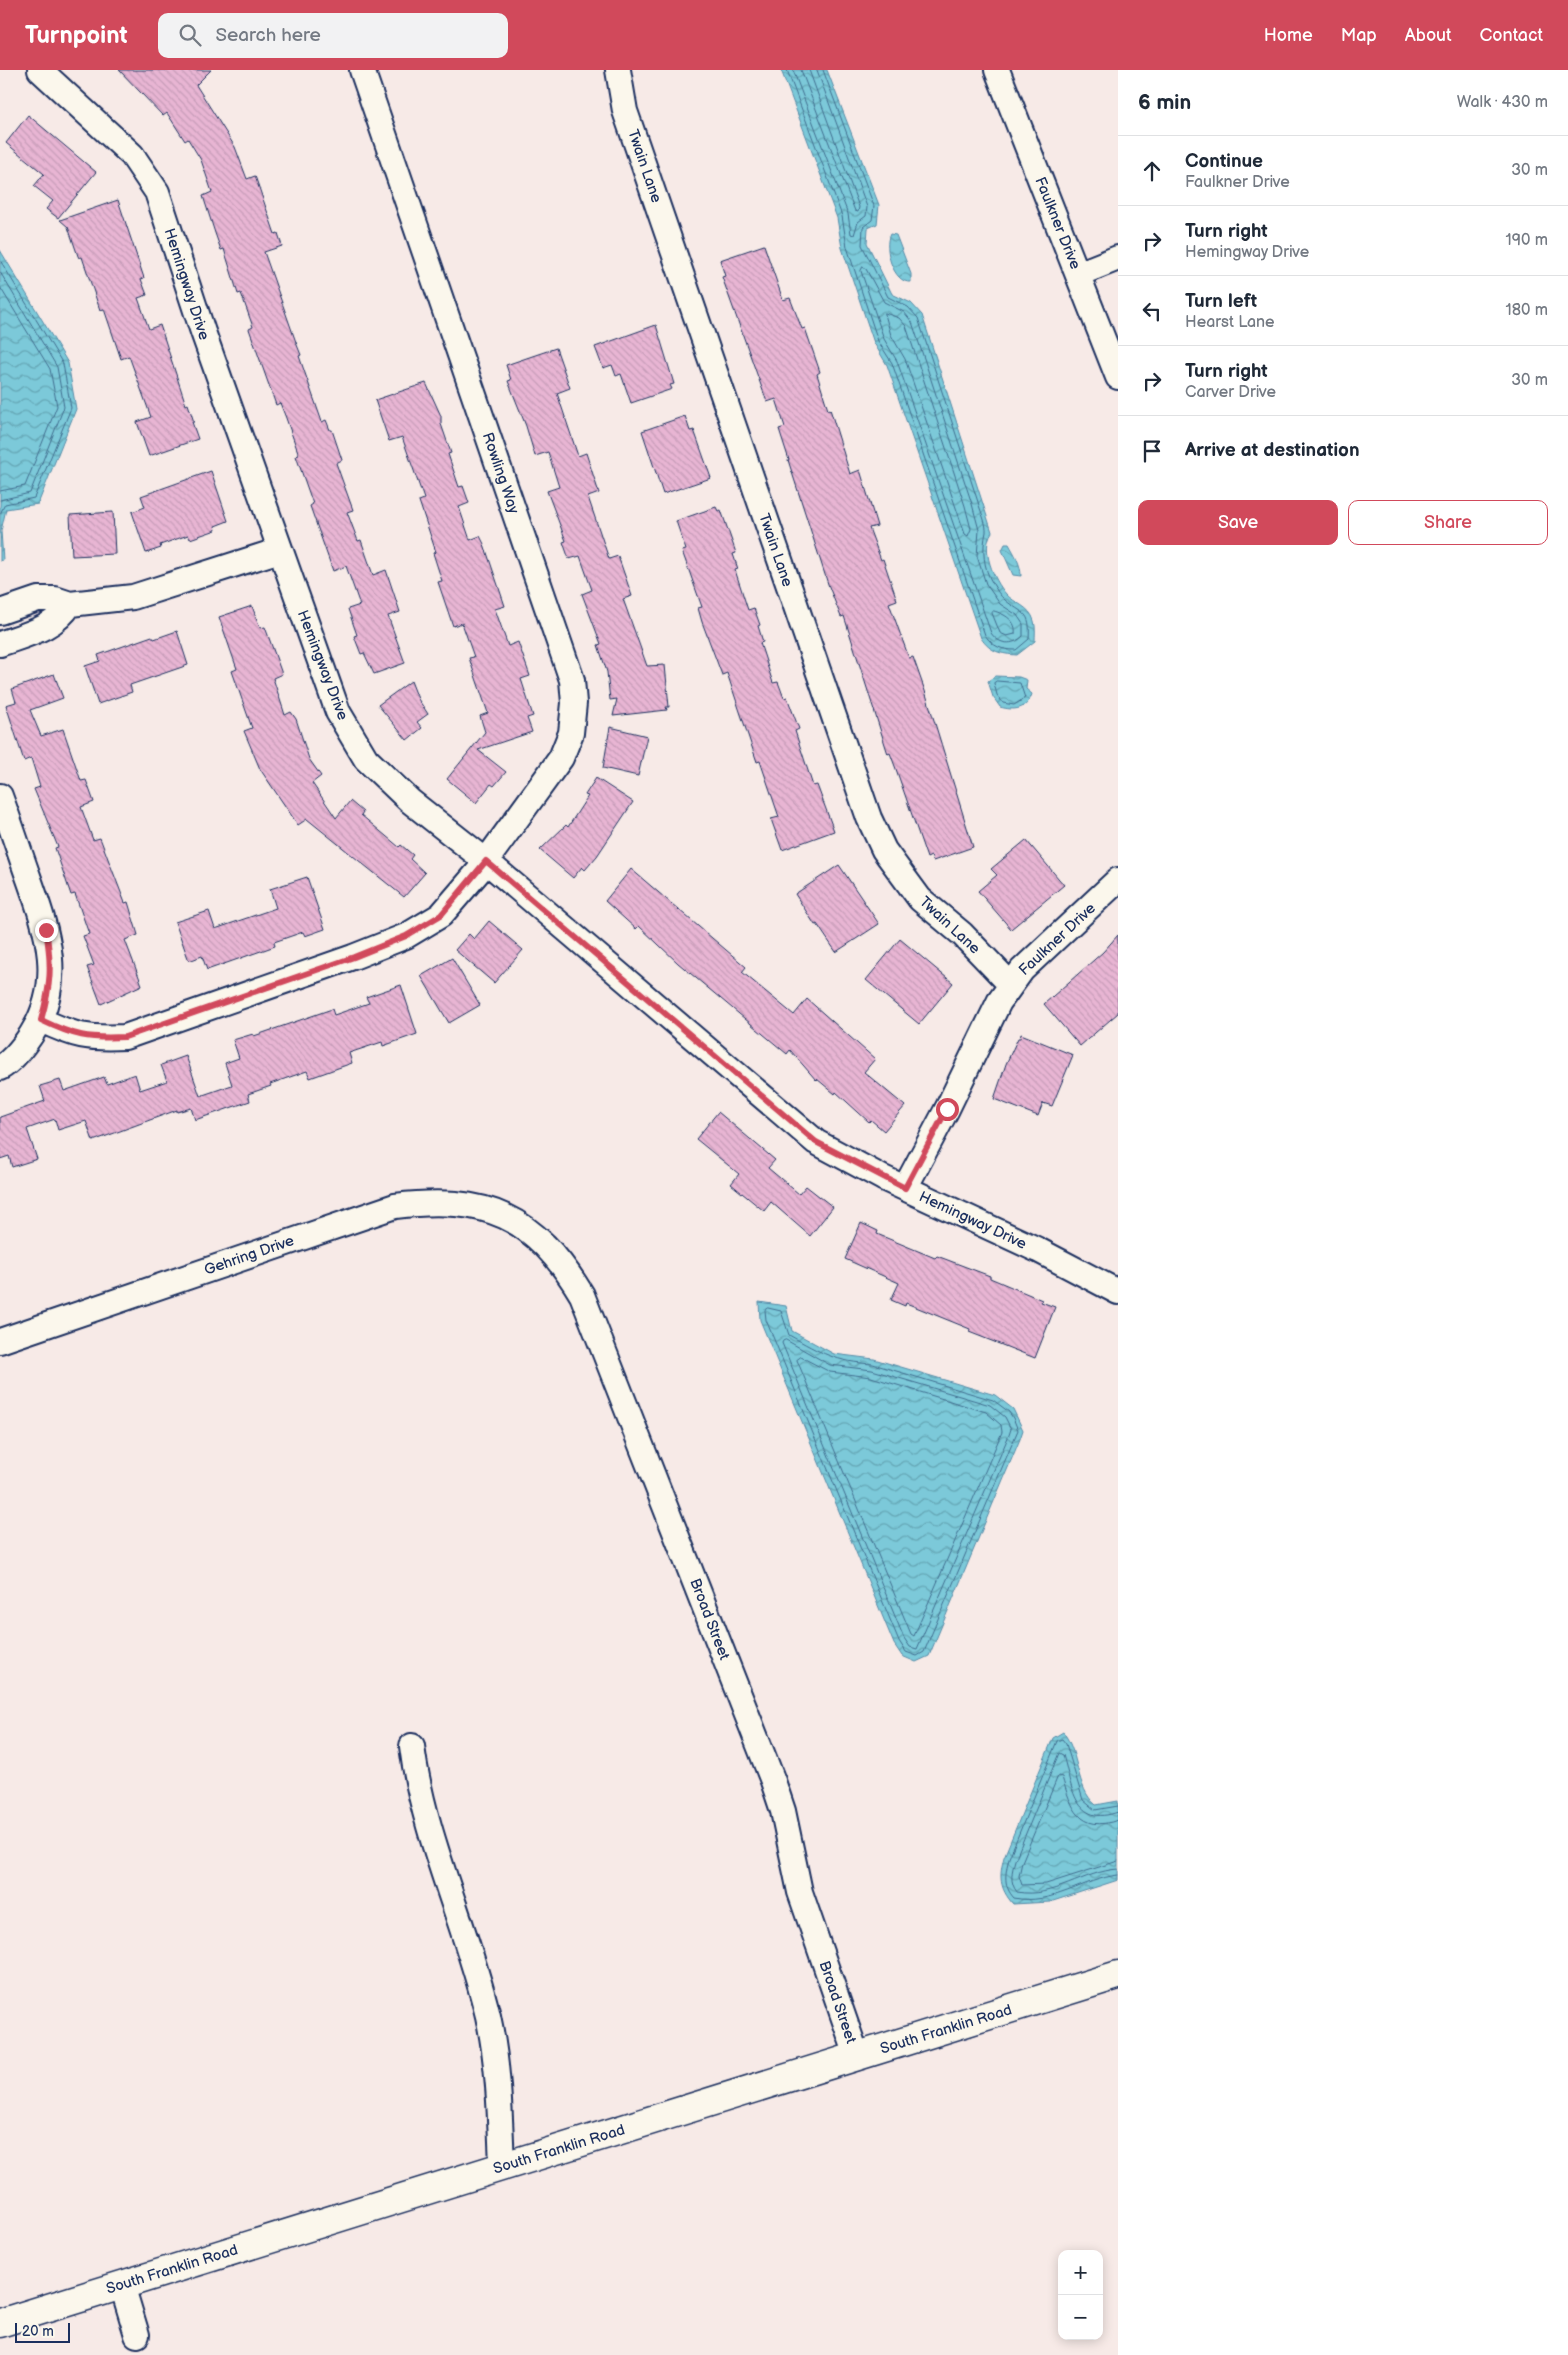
<!DOCTYPE html>
<html lang="en">
<head>
<meta charset="utf-8">
<style>
  :root { --surface:#fff; --page:#f2f2f3; --text:#1f2937; --muted:#747a83; --line:#e0e1e3; --accent:#d1495b }
  body { margin:0; font-family:"Balsamiq Sans",sans-serif; background:var(--page); color:var(--text) }
  .controls { position:absolute; right:15px; bottom:15px; display:grid; overflow:hidden; border-radius:10px; box-shadow:0 2px 12px #0003 }
  .controls button { width:45px; height:45px; display:grid; place-items:center; padding:0; border:0; border-bottom:1px solid var(--line); background:var(--surface); color:var(--text); font:25px sans-serif }
  .scale { position:absolute; left:15px; bottom:12px; width:55px; box-sizing:border-box; padding-left:5px; border:2px solid #1b2f5e; border-top:0; font-size:14px; line-height:18px; white-space:nowrap; color:#1b2f5e; -webkit-text-stroke:4px #fbf7ec; paint-order:stroke }
  .stop { position:absolute; width:15px; height:15px; margin:-11px; border:4px solid #d1495b; border-radius:50%; background:#fff }
  .stop.end { background:#d1495b; border-color:#fff; box-shadow:0 1px 5px #0008 }
  .list { margin:0; padding:0; list-style:none }
  h2 { display:flex; justify-content:space-between; align-items:center; height:65px; margin:0; padding:0 20px; font-size:21px }
  h2 small { font-size:16px; font-weight:400; color:var(--muted) }
  .list li { display:grid; grid-template-columns:32px 1fr auto; gap:15px; align-items:center; box-sizing:border-box; height:70px; padding:0 20px; border-top:1px solid var(--line) }
  .list b { display:block; font-size:19px; white-space:nowrap }
  .list p { margin:0; font-size:16px; white-space:nowrap; color:var(--muted) }
  .list em { font-size:16px; font-style:normal; color:var(--muted) }
  .actions { display:flex; gap:10px; padding:15px 20px }
  .actions a { flex:1; padding:11px 0; border:1px solid var(--accent); border-radius:10px; text-align:center; font-size:18px; color:var(--accent) }
  .actions .main { background:var(--accent); color:#fff }
  .icon { flex:none; width:28px; height:28px; fill:none; stroke:currentColor; stroke-width:2; stroke-linecap:round; stroke-linejoin:round }
  .map { position:relative; flex:none; width:1118px; height:2285px; overflow:hidden }
  header { display:flex; align-items:center; gap:30px; box-sizing:border-box; height:70px; padding:0 25px; background:var(--accent); color:#fff }
  header strong { font-size:24px }
  nav { display:flex; gap:28px; margin-inline-start:auto; font-size:18px }
  .search { width:350px; height:45px; background:var(--page); display:flex; align-items:center; gap:12px; box-sizing:border-box; padding:0 18px; border-radius:10px; color:var(--muted); font-size:19px }
  main { display:flex }
  aside { flex:1; background:var(--surface) }
  .map>svg:first-child { display:block }
  .water { fill:url(#water-waves); stroke:#558ba8 }
  .lines { fill:none; stroke-linecap:round; stroke-linejoin:round }
  .shore { stroke:#416d8f; stroke-width:1 }
  .building { fill:url(#building-back-hatch); stroke:#1b2f5e }
  .minor-casing { stroke:#1b2f5e; stroke-width:28 }
  .major-casing { stroke:#1b2f5e; stroke-width:31 }
  .minor { stroke:#fbf7ec; stroke-width:24 }
  .major { stroke:#fbf7ec; stroke-width:28 }
  .route { stroke:#d1495b; stroke-width:6 }
  .labels { text-anchor:middle; stroke-width:4; stroke-linejoin:round; paint-order:stroke }
  .street-label { font-size:15px; fill:#1b2f5e; stroke:#fbf7ec }
</style>
</head>
<body>
<header>
<strong>Turnpoint</strong>
<div class="search"><svg class="icon" aria-label="search" viewBox="0 0 24 24"><circle cx="10" cy="10" r="6"/><path d="M15 15l6 6"/></svg>Search here</div>
<nav><a>Home</a><a>Map</a><a>About</a><a>Contact</a></nav>
</header>
<main>
<div class="map">
<svg width="1118" height="2285" viewBox="0 0 1118 2285">
  <defs>
    <pattern id="water-waves" width="16" height="10" patternUnits="userSpaceOnUse" patternTransform="scale(1.25)"><rect width="16" height="10" fill="#7bc9d9"/><path d="M0 5q4-4 8 0t8 0" fill="none" stroke="#64a4b3"/></pattern>
    <pattern id="building-back-hatch" width="6" height="6" patternUnits="userSpaceOnUse" patternTransform="scale(1.25)"><rect width="6" height="6" fill="#e8b5d3"/><path d="M-1 5l2 2M0 0l6 6M5-1l2 2" fill="none" stroke="#c69cb8"/></pattern>
  </defs>
  <rect width="100%" height="100%" fill="#f7eae7"/>
  <filter id="ink" filterUnits="userSpaceOnUse"><feTurbulence type="fractalNoise" baseFrequency=".02" numOctaves="2"/><feDisplacementMap in="SourceGraphic" scale="10" xChannelSelector="R" yChannelSelector="G"/><feConvolveMatrix kernelMatrix="1 2 1 2 8 2 1 2 1" color-interpolation-filters="sRGB"/></filter>
  <g filter="url(#ink)">
    <!-- water -->
    <path class="water" d="M781 0H827L879 135 877 154 868 158 867 173 892 224 911 233 922 245 992 462C980 479 994 510 1006 524 1015 534 1030 536 1034 551 1036 557 1035 565 1035 571L1017 585C1001 584 990 582 981 568L887 295 874 273 842 178 837 148Z
      M890 164 896 165 911 204V212C893 214 883 177 890 164Z
      M0 180 68 293 76 339 38 434 6 439 1 461 3 490 0 491Z
      M1005 474H1009C1014 483 1021 494 1021 506L1013 505 1002 480Z
      M995 606 1019 607 1027 610 1026 619 1032 624C1027 640 1014 641 1000 637L993 627 988 611Z
      M759 1232 786 1236 792 1261 834 1284 874 1289 995 1325 1013 1339 1023 1360 1020 1369 929 1586 916 1592 902 1586 894 1574 760 1250Z
      M1063 1662C1080 1683 1075 1718 1096 1735L1118 1731V1810L1050 1832 1013 1834C999 1818 999 1806 1004 1787L1053 1668Z"/>
    <g class="lines">
      <!-- shore -->
      <path class="shore" d="M787 0 842 146 847 177 878 271 892 293 985 565C993 577 1002 580 1016 580L1029 569C1031 540 1023 545 1005 530 1000 526 996 519 993 514 983 498 982 479 986 462 987 454 980 440 978 432L918 248 908 237 888 227 862 175 863 157 872 150 874 136 823 0
        M793 0 848 144 851 164 854 165 858 152 866 146 867 137 817 0
        M801 0 855 141 858 142 859 137 809 0
        M0 190 63 294 71 338 34 428 5 434 0 444
        M863 197 866 199 884 232 904 242 912 252 972 434 979 460 977 486 986 514 1000 534 1017 545 1023 554V566C1013 576 999 575 991 563L897 291 884 269 861 201Z
        M0 202 57 297 64 337 30 423 0 430
        M0 217 50 299 57 336 25 416 0 421
        M885 243 899 248 906 256 965 436 971 459 968 466 965 464 905 289 891 265Z
        M994 541C1005 544 1017 551 1015 564L1007 566 1000 563 992 543Z
        M997 611 1020 613 1025 628 1014 635 1003 633 997 625 994 613Z
        M768 1238 781 1241 789 1265C821 1283 836 1292 873 1294L993 1330 1009 1342 1013 1348 1018 1360 1015 1367 924 1582 917 1586 906 1582 899 1571 766 1250 765 1240Z
        M786 1270 830 1295 872 1300 990 1335 1005 1347 1011 1359 1009 1365 917 1579 910 1577 904 1568 782 1273 783 1271Z
        M801 1287 830 1302 871 1307 986 1342 1001 1355 1002 1362 914 1566 911 1564 797 1290Z
        M1118 1736 1095 1740 1083 1730 1066 1674 1062 1669 1057 1671 1009 1788C1005 1804 1003 1816 1014 1828 1052 1836 1083 1809 1118 1805
        M1118 1742C1074 1758 1072 1716 1063 1685L1059 1683 1015 1790C1012 1801 1009 1812 1017 1822 1053 1829 1084 1801 1118 1799
        M1118 1750C1079 1764 1071 1737 1062 1707L1058 1706 1022 1792 1019 1806 1022 1815 1046 1814 1118 1791"/>
    </g>
    <!-- building -->
    <path class="building" d="M119 0H211L196 15 235 77 247 109 255 106 275 164 278 163 282 176 264 182 297 275 301 285 299 286 322 352 326 350 330 360H332L342 390 336 393 353 440 347 442 358 471 361 470 373 505 386 500 400 542 388 546 405 593 374 604 364 583 361 584 354 566 357 565 348 539 360 535 346 496 333 501 310 436 313 434 296 386 299 385 286 348 280 333 276 335 249 259 253 257 241 223 238 224 224 179 221 180 215 163 203 126 212 122 201 90 188 69 185 71 167 43 163 46Z
      M28 45 96 102 58 148 46 139 53 131 34 116 44 104 6 73Z
      M118 130 144 208 141 209 147 225 138 228 149 259 160 255 186 335 188 334 194 352H192L198 369 149 386 137 352 151 347 129 286 121 289 104 239 100 240 82 187 79 188 78 186 68 157 60 150Z
      M764 175 783 230 790 228 802 259 805 258 820 302 817 304 828 340 830 339 850 404 860 400 877 456 869 458 881 490 883 489 897 530 889 533 909 588 913 587 925 621 973 777 933 791 931 786 927 788 896 699 890 683 888 684 844 546 841 547 828 514 788 390H789L779 359 785 357 776 329 767 332 722 207 725 206 720 190Z
      M656 255 674 314 670 315 672 319 631 333 621 304 616 306 612 295 603 298 595 277Z
      M556 278 570 318 557 323 578 386 586 383 599 423 588 427 609 489 618 486 632 526 623 529 647 596 665 595 669 637H666L667 640 613 646 617 629 610 630 607 602 598 575 601 574 582 524 592 520 580 486 569 489 563 472 566 471 547 421 559 417 548 382 535 386 526 356 508 311 511 310 506 295Z
      M426 313 441 346V354L451 383 448 384 459 417 463 416 469 433 459 437 470 470 480 466 484 474 505 536 495 539 508 576 518 572 530 606 521 609 533 646 527 648 532 662 478 680 506 702 494 716 491 714 476 733 447 709 485 662 480 646 488 643 469 588 474 587 462 553 453 556 438 512 442 511 433 483 436 482 419 431 424 429 402 367 389 371 375 330Z
      M685 346 690 361 694 360 711 408 663 424 642 361Z
      M211 401 228 451 215 456 216 460 190 469 188 465 160 475 161 478 146 483 132 442 145 437 141 426Z
      M716 437 718 441 721 440 736 483 733 484 738 499 735 500 748 540 754 538 760 555 758 556 763 572 760 573 773 613 778 612 784 628 787 627 799 659 795 661 813 716 817 715 834 761 782 780 771 749 779 747 760 691 757 692 727 603 722 605 702 552 698 538 702 537 682 481 686 480 676 451Z
      M113 442 115 484 72 486 70 445Z
      M252 536 260 558 265 557 282 604 273 608 285 645 291 642 296 649 309 689 321 706 312 713 336 748 350 731 363 742 361 745 399 777 401 775 413 785 410 789 425 803 404 827 307 749 298 755 260 699 244 661 252 658 232 601 237 599 219 547Z
      M177 561 188 595 130 615 132 622 98 634 85 596 100 591 98 585 152 566 154 569Z
      M54 604 63 628 30 640 41 666 63 659 81 711 86 710 94 732 81 737 93 770 100 768 125 833 128 832 138 865 125 870 142 915 101 934 87 897 94 895 83 866 89 864 75 824 71 825 55 778 58 777 34 719 40 717 31 688 24 691 6 635 16 632 12 619Z
      M411 611 418 629 428 644 417 652 422 658 407 670 378 635Z
      M610 657 647 666 638 706 603 698Z
      M596 708 633 732 597 786 585 800 582 797 573 808 540 780 566 755 568 757 588 726 585 725Z
      M1026 770 1064 815 1011 859 978 821 997 805 991 799Z
      M839 795 879 854 836 882 817 854 815 855 795 824Z
      M631 799 746 897 742 902 794 945 807 929 875 989 864 1002 905 1036 884 1061 871 1050 869 1052 836 1022 835 1024 817 1009 816 1010 790 980 787 984 678 893 639 856 636 859 605 831Z
      M307 807 325 859 305 866 303 862 274 872 275 876 207 900 202 886 189 891 175 852 209 841 215 859 276 838 270 819Z
      M489 851 523 880 494 913 455 880 469 864 474 869Z
      M1118 865V943L1080 976 1044 934 1103 882Z
      M900 869 953 913 919 954 866 910Z
      M452 888 480 935 449 953 421 906Z
      M401 915 417 964 383 976 382 972 349 983 352 993 310 1008 307 1001 270 1014 271 1016 248 1024 250 1031 195 1050 191 1038 177 1042V1040L93 1071 86 1051 58 1060 55 1049 27 1059 37 1089 12 1097 9 1086 0 1089V1047L45 1031 40 1016 60 1010 64 1021 104 1007 107 1014 135 1004 140 1020 167 1011 161 995 186 986 200 1026 232 1015 225 993 239 988 233 970 253 964 254 966 332 939 334 945 369 933 366 927Z
      M1021 964 1073 985 1052 1036 1043 1033 1038 1046 994 1029 1006 994 1018 968H1020Z
      M718 1042 775 1090 768 1098 799 1124 806 1116 833 1137 810 1166 771 1132 764 1141 731 1114 739 1104 696 1069Z
      M861 1153 878 1161 877 1164 935 1188 937 1186 990 1206V1208L1042 1230 1041 1232 1055 1237 1035 1288 969 1262 970 1259 906 1233 905 1236 891 1230 899 1213 845 1189Z"/>
    <g class="lines">
      <defs>
        <path id="minor" d="M40 0 132 85 157 122 203 262 338 642 366 689 410 731 486 791 816 1072 883 1108 1038 1180 1118 1222
          M618 0 625 41 869 748 884 780 920 829 962 864 1011 915
          M997 0 1118 307
          M1078 204 1118 188
          M0 542 38 529H55L70 534 133 527 280 480
          M0 574C27 564 54 559 70 534
          M0 726C10 753 19 781 29 809 48 863 65 912 31 965 23 977 12 991 0 998
          M41 950C74 966 88 969 125 967L353 887 406 866 441 845 478 802 561 688 571 663 574 633 572 610 362 0
          M905 1118 947 1039 999 932 1022 900 1118 810
          M0 1271 395 1136C486 1125 534 1145 582 1225L773 1711 783 1741 800 1822 857 1986
          M412 1676C423 1766 467 1857 488 1946 499 1996 500 2046 502 2097
          M122 2215 137 2265"/>
        <path id="major" d="M0 2253 1118 1905"/>
      </defs>
      <!-- minor casing -->
      <use href="#minor" class="minor-casing"/>
      <!-- major casing -->
      <use href="#major" class="major-casing"/>
      <!-- minor -->
      <use href="#minor" class="minor"/>
      <!-- major -->
      <use href="#major" class="major"/>
    </g>
  </g>
  <g class="lines" filter="url(#ink)">
    <!-- route -->
    <path class="route" d="M46 860C52 896 51 915 41 950 74 966 88 969 125 967L354 887 406 866 441 845 486 791 816 1072 905 1118 947 1039"/>
  </g>
  <g class="labels">
    <!-- street labels -->
    <g class="street-label">
      <text transform="translate(645 96) rotate(71)" y="5">Twain Lane</text>
      <text transform="translate(1058 153) rotate(68)" y="5">Faulkner Drive</text>
      <text transform="translate(187 214) rotate(72)" y="5">Hemingway Drive</text>
      <text transform="translate(501 403) rotate(71)" y="5">Rowling Way</text>
      <text transform="translate(776 480) rotate(71)" y="5">Twain Lane</text>
      <text transform="translate(323 595) rotate(69)" y="5">Hemingway Drive</text>
      <text transform="translate(950 855) rotate(43)" y="5">Twain Lane</text>
      <text transform="translate(1057 869) rotate(-43)" y="5">Faulkner Drive</text>
      <text transform="translate(973 1150) rotate(25)" y="5">Hemingway Drive</text>
      <text transform="translate(249 1185) rotate(-19)" y="5">Gehring Drive</text>
      <text transform="translate(710 1549) rotate(69)" y="5">Broad Street</text>
      <text transform="translate(838 1932) rotate(71)" y="5">Broad Street</text>
      <text transform="translate(946 1959) rotate(-17)" y="5">South Franklin Road</text>
      <text transform="translate(559 2079) rotate(-17)" y="5">South Franklin Road</text>
      <text transform="translate(172 2199) rotate(-17)" y="5">South Franklin Road</text>
    </g>
  </g>
</svg>
<div class="controls">
<button>+</button>
<button>−</button>
</div>
<div class="scale">20 m</div>
<div class="stop" style="left:947px;top:1039px"></div>
<div class="stop end" style="left:46px;top:860px"></div>
</div>
<aside>
<h2>6 min<small>Walk · 430 m</small></h2>
<ul class="list">
<li><svg class="icon" aria-label="ahead" viewBox="0 0 24 24"><path d="M12 20V5M6 11l6-6 6 6"/></svg><div><b>Continue</b><p>Faulkner Drive</p></div><em>30 m</em></li>
<li><svg class="icon" aria-label="right" viewBox="0 0 24 24"><path d="M7 20v-9h11M14 6l5 5-5 5"/></svg><div><b>Turn right</b><p>Hemingway Drive</p></div><em>190 m</em></li>
<li><svg class="icon" aria-label="left" viewBox="0 0 24 24"><path d="M17 20v-9H6M10 6l-5 5 5 5"/></svg><div><b>Turn left</b><p>Hearst Lane</p></div><em>180 m</em></li>
<li><svg class="icon" aria-label="right" viewBox="0 0 24 24"><path d="M7 20v-9h11M14 6l5 5-5 5"/></svg><div><b>Turn right</b><p>Carver Drive</p></div><em>30 m</em></li>
<li><svg class="icon" aria-label="arrive" viewBox="0 0 24 24"><path d="M6 21V4h12l-3 4 3 4H6"/></svg><div><b>Arrive at destination</b></div></li>
</ul>
<div class="actions"><a class="main">Save</a><a>Share</a></div>
</aside>
</main>
</body>
</html>
